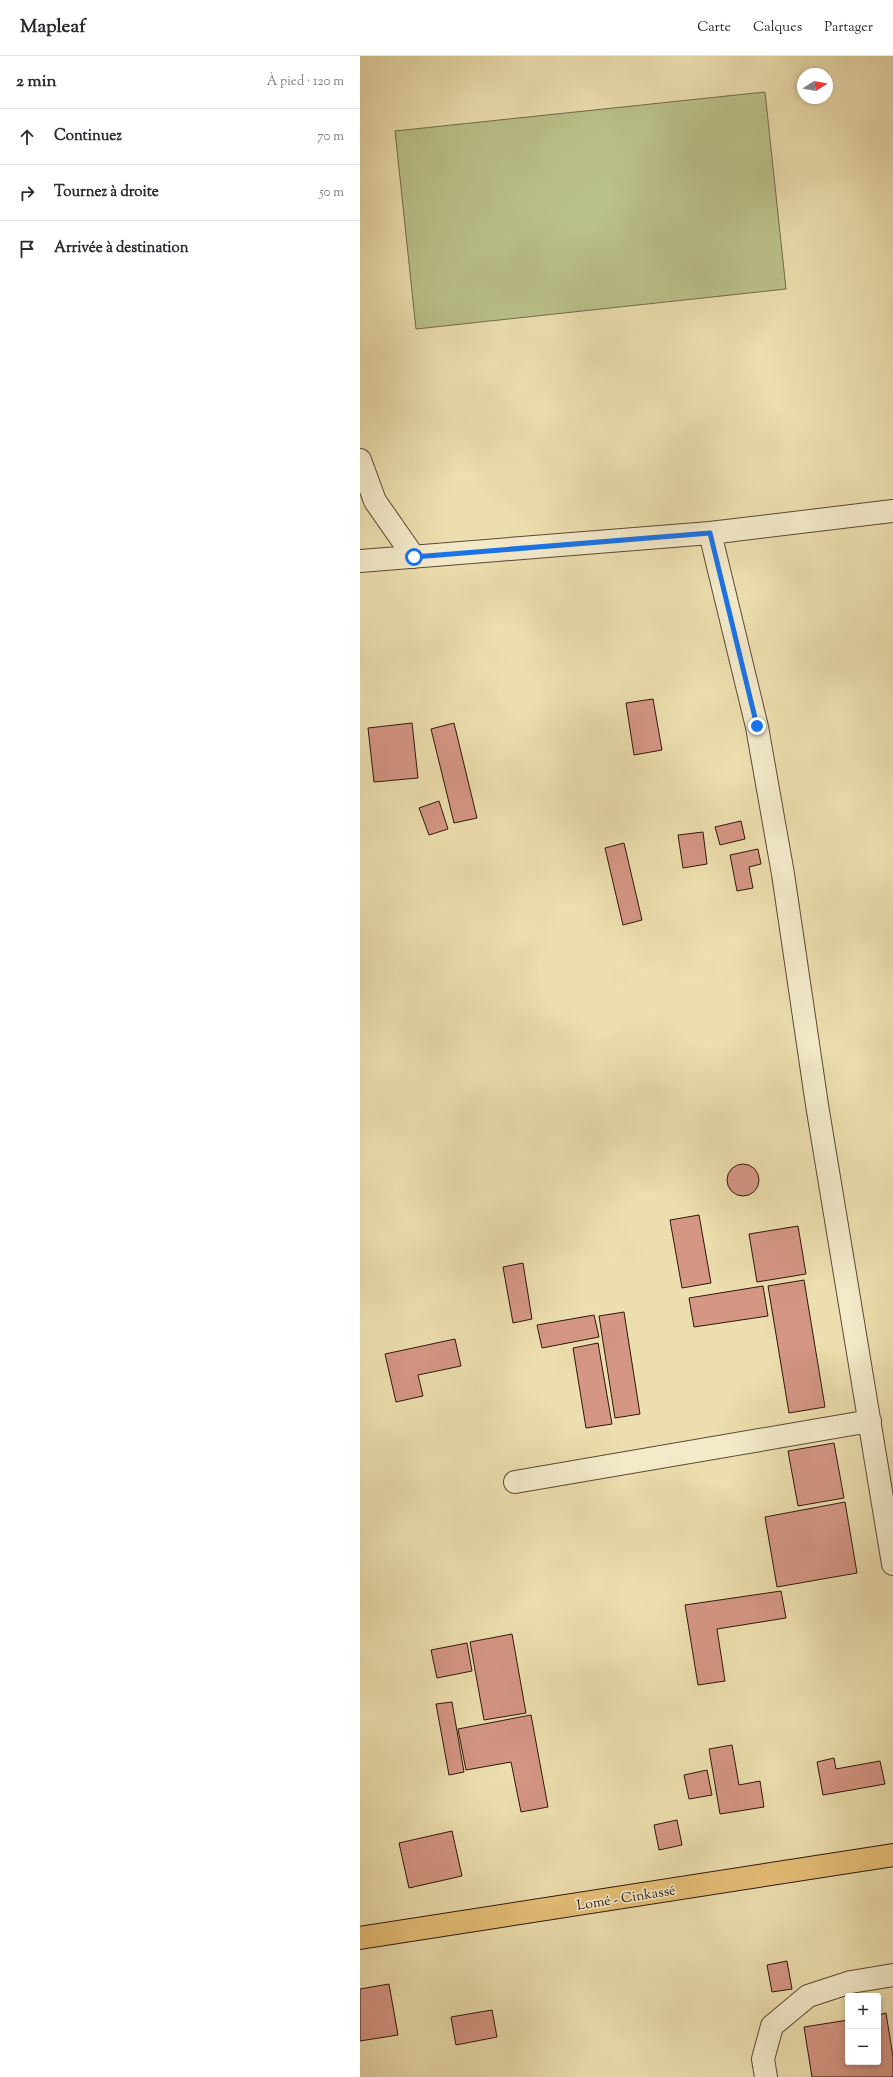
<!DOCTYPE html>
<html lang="fr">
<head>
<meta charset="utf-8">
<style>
  :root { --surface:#fff; --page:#f7f7f7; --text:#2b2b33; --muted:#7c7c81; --line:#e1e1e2 }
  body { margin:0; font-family:"Sorts Mill Goudy",serif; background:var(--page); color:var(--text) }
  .controls { position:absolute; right:12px; bottom:12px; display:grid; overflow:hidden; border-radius:4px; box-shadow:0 2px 6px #0003 }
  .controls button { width:36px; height:36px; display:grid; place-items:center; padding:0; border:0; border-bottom:1px solid var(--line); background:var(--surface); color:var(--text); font:20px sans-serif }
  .compass { position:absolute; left:437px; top:12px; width:36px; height:36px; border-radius:50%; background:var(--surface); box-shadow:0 2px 6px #0003; rotate:79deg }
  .stop { position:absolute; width:12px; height:12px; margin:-9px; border:3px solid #1a73e8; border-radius:50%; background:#fff }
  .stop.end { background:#1a73e8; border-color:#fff; box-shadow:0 1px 4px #0008 }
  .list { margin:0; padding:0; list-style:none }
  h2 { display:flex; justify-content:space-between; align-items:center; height:52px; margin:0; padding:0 16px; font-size:17px }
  h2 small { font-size:13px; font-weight:400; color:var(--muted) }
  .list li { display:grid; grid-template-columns:26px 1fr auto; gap:12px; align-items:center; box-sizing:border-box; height:56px; padding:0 16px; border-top:1px solid var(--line) }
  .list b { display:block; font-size:15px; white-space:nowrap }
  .list em { font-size:13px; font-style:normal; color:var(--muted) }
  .icon { flex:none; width:22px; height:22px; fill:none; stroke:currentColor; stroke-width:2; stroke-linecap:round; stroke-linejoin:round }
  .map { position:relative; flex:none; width:533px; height:2021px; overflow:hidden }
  header { display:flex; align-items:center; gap:24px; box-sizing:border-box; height:56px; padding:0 20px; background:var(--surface); border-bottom:1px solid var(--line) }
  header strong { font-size:19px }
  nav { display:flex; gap:22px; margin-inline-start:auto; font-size:14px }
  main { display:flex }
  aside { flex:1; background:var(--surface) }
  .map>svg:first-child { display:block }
  .green { fill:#bac189; stroke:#746c4a }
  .building { fill:#d59684; stroke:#2e170c }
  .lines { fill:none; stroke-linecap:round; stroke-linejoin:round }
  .street-casing { stroke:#5e4934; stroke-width:24 }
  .highway-casing { stroke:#2e170c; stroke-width:24 }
  .street { stroke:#f3eaca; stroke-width:22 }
  .highway { stroke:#e6bf77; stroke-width:22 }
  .route { stroke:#1a73e8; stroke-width:5 }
  .labels { text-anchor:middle; stroke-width:3.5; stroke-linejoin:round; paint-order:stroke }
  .street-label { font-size:14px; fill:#2e170c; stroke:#f3eaca }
</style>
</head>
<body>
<header>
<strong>Mapleaf</strong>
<nav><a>Carte</a><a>Calques</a><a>Partager</a></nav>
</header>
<main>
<aside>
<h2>2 min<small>À pied · 120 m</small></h2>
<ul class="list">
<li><svg class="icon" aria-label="ahead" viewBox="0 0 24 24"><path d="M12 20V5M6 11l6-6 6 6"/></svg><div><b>Continuez</b></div><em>70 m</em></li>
<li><svg class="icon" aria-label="right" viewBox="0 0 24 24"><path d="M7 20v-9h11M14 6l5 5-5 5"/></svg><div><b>Tournez à droite</b></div><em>50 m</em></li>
<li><svg class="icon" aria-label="arrive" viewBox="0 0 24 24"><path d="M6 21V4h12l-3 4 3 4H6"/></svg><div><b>Arrivée à destination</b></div></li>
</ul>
</aside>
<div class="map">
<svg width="533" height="2021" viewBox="0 0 533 2021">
  <rect width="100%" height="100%" fill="#ecdeae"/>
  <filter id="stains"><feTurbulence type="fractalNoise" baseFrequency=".005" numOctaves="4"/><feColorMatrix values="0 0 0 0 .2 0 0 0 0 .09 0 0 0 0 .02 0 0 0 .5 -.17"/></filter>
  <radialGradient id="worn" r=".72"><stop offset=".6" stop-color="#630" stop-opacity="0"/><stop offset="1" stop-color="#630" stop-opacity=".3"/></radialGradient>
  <!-- green -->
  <path class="green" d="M405 36 426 233 56 273 35 75Z"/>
  <!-- building -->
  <path class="building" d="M293 643 302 694 274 699 266 647Z
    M52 667 58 722 14 726 8 672Z
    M94 667 117 762 94 767 71 673Z
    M79 745 88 773 69 779 59 752Z
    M381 765 385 783 360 789 355 771Z
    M343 776 347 808 323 812 318 779Z
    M264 787 282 864 263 869 245 792Z
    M398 793 401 808 389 811 393 832 377 835 370 799Z
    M367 1124a16 16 0 1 1 32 0a16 16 0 1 1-32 0Z
    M339 1159 351 1227 322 1232 310 1164Z
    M438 1170 446 1218 397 1226 389 1178Z
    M163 1207 172 1263 153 1267 143 1211Z
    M444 1224 465 1351 429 1357 408 1230Z
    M403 1230 408 1260 334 1271 329 1242Z
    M264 1256 280 1358 255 1362 239 1260Z
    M234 1259 239 1281 182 1292 177 1269Z
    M95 1283 101 1310 58 1319 63 1340 36 1346 25 1298Z
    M238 1287 252 1368 226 1372 213 1292Z
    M474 1387 484 1442 438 1450 428 1395Z
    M485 1446 497 1517 417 1531 405 1461Z
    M421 1535 426 1562 357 1573 365 1625 338 1629 325 1549Z
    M152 1578 166 1657 124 1664 110 1586Z
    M107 1587 112 1615 77 1622 71 1594Z
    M92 1646 104 1716 89 1719 76 1648Z
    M171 1659 188 1751 161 1756 151 1706 106 1714 98 1673Z
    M372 1689 379 1729 400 1725 404 1751 360 1758 349 1693Z
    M474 1702 476 1713 520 1705 525 1728 463 1739 457 1706Z
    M347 1714 352 1739 329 1743 324 1719Z
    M317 1764 322 1789 299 1794 294 1769Z
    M92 1775 102 1820 49 1832 39 1787Z
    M427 1905 432 1933 412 1936 407 1909Z
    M29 1928 38 1979 0 1985V1933Z
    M132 1954 137 1981 96 1989 91 1961Z
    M526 1957 533 2001V2021H452L444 1971 488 1964V2006H518V1959Z"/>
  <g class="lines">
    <defs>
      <path id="street" d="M0 404 15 445 54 501
        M350 477 397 671 423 818 457 1049 533 1508
        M0 505 350 477 533 455
        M155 1426 510 1365
        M406 2021 403 2003 412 1970 448 1940 491 1926 533 1919"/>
      <path id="highway" d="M0 1882 533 1799"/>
    </defs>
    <!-- street casing -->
    <use href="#street" class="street-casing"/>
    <!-- highway casing -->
    <use href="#highway" class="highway-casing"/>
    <!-- street -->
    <use href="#street" class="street"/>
    <!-- highway -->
    <use href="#highway" class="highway"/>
  </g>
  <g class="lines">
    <!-- route -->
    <path class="route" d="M54 501 350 477 397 670"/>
  </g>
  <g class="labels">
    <!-- street labels -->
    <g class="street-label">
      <text transform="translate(266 1841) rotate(-9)" y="5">Lomé - Cinkassé</text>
    </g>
  </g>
  <rect width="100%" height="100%" filter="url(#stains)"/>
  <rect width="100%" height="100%" fill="url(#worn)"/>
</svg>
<div class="controls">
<button>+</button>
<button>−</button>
</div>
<svg class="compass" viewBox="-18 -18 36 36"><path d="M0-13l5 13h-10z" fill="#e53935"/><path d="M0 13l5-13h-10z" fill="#7c7c81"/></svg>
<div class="stop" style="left:54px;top:501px"></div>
<div class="stop end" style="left:397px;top:670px"></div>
</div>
</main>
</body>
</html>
